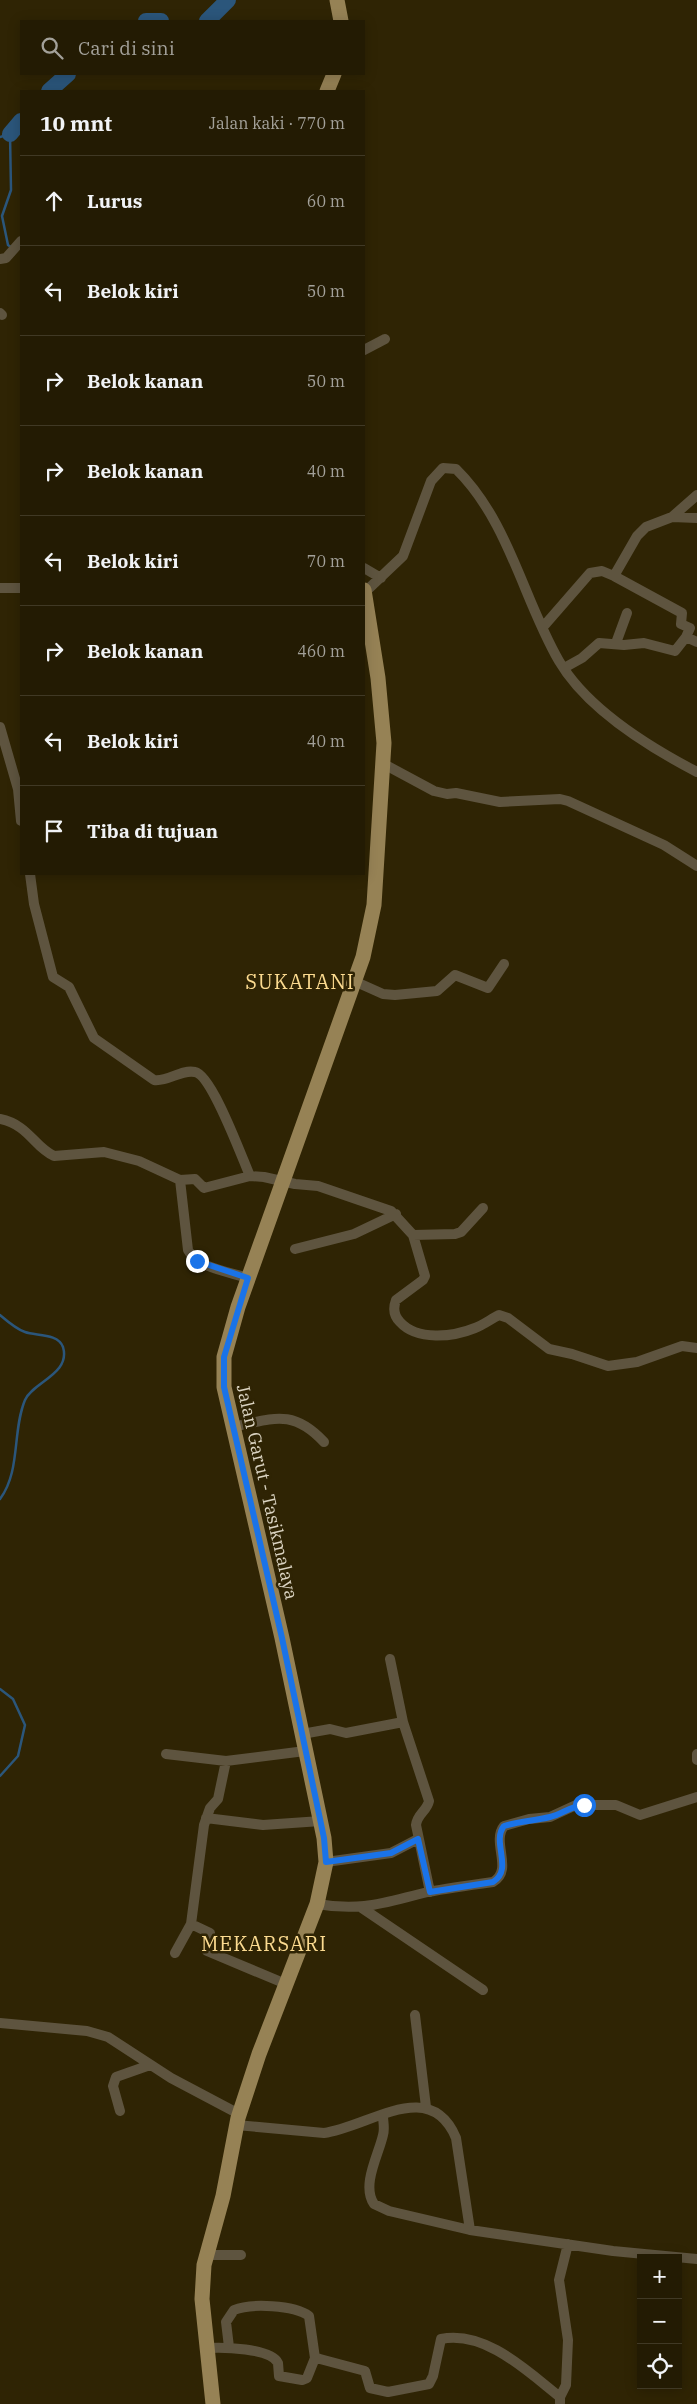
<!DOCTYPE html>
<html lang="id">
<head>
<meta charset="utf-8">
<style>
  :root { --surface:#231b03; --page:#2b240d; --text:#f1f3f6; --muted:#a3a19a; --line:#403925 }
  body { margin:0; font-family:"IBM Plex Serif",serif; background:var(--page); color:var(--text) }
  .controls { position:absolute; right:15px; bottom:15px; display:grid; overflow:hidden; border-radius:0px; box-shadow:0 2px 12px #0003 }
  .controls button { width:45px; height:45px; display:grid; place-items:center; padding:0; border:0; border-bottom:1px solid var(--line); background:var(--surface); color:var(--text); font:25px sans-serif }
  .stop { position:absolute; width:15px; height:15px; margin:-11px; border:4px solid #1a73e8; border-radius:50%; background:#fff }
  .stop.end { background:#1a73e8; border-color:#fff; box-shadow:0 1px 5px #0008 }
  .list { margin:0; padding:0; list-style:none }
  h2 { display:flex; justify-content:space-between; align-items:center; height:65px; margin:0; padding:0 20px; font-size:21px }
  h2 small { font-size:16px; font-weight:400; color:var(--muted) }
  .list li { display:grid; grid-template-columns:32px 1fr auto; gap:15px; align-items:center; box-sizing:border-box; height:90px; padding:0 20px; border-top:1px solid var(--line) }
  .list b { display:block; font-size:19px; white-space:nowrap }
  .list em { font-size:16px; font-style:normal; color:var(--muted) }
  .icon { flex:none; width:28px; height:28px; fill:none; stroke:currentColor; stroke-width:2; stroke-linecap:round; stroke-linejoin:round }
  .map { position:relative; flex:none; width:697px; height:2404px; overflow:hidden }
  .search { position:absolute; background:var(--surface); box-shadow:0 2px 12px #0003; left:20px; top:20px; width:345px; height:55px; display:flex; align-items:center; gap:12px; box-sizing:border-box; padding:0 18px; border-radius:0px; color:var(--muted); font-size:19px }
  .panel { position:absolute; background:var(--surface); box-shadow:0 2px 12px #0003; left:20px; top:90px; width:345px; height:785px; border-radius:0px }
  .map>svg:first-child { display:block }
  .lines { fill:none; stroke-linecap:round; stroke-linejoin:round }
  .stream { stroke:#2b567b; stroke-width:2.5 }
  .river { stroke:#2b567b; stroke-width:16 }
  .street { stroke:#5e543f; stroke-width:10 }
  .primary { stroke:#968255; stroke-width:15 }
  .route { stroke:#1a73e8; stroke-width:6 }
  .labels { text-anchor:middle; stroke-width:5; stroke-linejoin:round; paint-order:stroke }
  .street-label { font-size:18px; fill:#dbd4c2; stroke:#2f2404 }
  .quarter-label { font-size:20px; letter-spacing:1px; fill:#fcdb90; stroke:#2f2404 }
</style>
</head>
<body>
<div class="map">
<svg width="697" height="2404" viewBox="0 0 697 2404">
  <rect width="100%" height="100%" fill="#2f2404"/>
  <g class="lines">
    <!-- stream -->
    <path class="stream" d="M0 137 10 134 11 190 2 216 8 245 12 248
      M0 1315C7 1321 16 1329 25 1332 36 1336 58 1333 63 1347 71 1374 33 1382 25 1400 12 1431 21 1471 0 1499
      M0 1689 13 1699 25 1725 18 1756 0 1776"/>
    <!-- river -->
    <path class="river" d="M146 21H161
      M207 21 228 0
      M49 91 68 74
      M10 134 21 121"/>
    <!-- street -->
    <path class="street" d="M0 259 6 258 21 241
      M0 313 2 315
      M364 350 385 339
      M672 517 697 518
      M364 568 381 578
      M614 576 682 613 681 624 690 628 686 637 697 642
      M0 588H21
      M364 593 403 556 431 481 443 468 456 469C509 521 523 599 559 661 587 709 649 747 697 772
      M543 627 590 573 602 571 614 576 637 536 646 527 672 517 697 495
      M616 643 627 613
      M564 668 582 658 599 643 624 645 644 643 675 651 686 637
      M0 727 18 789 21 821
      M382 763 434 791 447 794 456 793 500 802 560 799 568 801 664 845 697 866
      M30 874 34 904 53 977 69 987 94 1038 154 1080C168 1082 181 1069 195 1072 212 1075 242 1158 250 1176
      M354 981 383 994 395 995 437 991 455 975 488 988 504 964
      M0 1119C29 1125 34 1147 54 1156L104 1152 139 1161 180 1180 195 1179 204 1188 250 1176 264 1177 295 1184 318 1186 391 1211 413 1235 425 1276 423 1280 396 1300C393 1308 394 1316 400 1322 417 1341 453 1337 475 1328 483 1325 491 1319 499 1315L508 1318 549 1349 572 1354 608 1366 637 1362 682 1346 697 1348
      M180 1180 188 1250C197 1268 230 1272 248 1278
      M413 1235 455 1234 461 1232 483 1208
      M295 1249 354 1234 396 1214
      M232 1427C273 1419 292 1408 324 1442
      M390 1659 403 1722 429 1801C427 1811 417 1814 416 1825L430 1892
      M302 1734 330 1729 346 1733 403 1722
      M166 1754 226 1761 305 1751
      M697 1754V1760
      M226 1761 218 1799 210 1808 204 1825 191 1924 210 1933 207 1951 286 1984
      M206 1818 263 1825 321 1821
      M326 1862 391 1853 418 1839
      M317 1904C363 1912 385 1902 428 1892 449 1888 471 1885 493 1882 514 1870 491 1842 504 1826L529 1819 550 1817 576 1805H616L640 1815 697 1797
      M362 1908 483 1990
      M175 1953 191 1924
      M415 2015 426 2107
      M0 2023 87 2031 108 2037 171 2078 239 2114
      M120 2111 113 2086 116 2077 150 2065
      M383 2115C383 2122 385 2129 383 2135 379 2154 361 2185 374 2204L389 2211 470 2230
      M236 2125 324 2133C369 2127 430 2076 456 2138L470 2230 613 2251 697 2259
      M207 2255H241
      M229 2347 226 2322 234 2310C251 2303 294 2305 309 2316L315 2358
      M207 2348C222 2347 271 2348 278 2363L279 2376 302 2380 307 2378 315 2358 320 2359 365 2371 370 2388 388 2392 429 2384 433 2376 441 2339C486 2330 528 2372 560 2397
      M560 2403V2397L566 2385 568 2340 559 2280 568 2244"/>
    <!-- primary -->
    <path class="primary" d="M337 0 341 21
      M327 91 334 74
      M213 2404 202 2299 204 2265 223 2196 238 2118 259 2054 317 1904 326 1862 324 1838 282 1638 224 1387V1357L238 1307 363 957 374 905 384 743 378 678 364 590"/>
  </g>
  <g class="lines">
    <!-- route -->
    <path class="route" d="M197 1261 248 1278 224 1357V1387L282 1638 324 1838 326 1862 391 1853 418 1839 430 1892 493 1882C514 1869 491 1842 504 1826 519 1821 534 1821 550 1817 562 1814 571 1806 584 1805"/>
  </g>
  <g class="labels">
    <!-- street labels -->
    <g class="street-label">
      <text transform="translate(267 1492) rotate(77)" y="6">Jalan Garut - Tasikmalaya</text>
    </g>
    <!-- quarter labels -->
    <g class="quarter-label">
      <text x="300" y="989">SUKATANI</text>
      <text x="264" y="1951">MEKARSARI</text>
    </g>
  </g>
</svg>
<div class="controls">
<button>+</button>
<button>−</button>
<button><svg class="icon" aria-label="locate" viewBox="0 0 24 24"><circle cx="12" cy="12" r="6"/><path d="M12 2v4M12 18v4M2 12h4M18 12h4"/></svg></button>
</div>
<div class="stop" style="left:584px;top:1805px"></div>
<div class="stop end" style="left:197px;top:1261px"></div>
<div class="search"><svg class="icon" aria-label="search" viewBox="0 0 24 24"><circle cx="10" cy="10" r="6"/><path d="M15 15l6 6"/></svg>Cari di sini</div>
<section class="panel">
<h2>10 mnt<small>Jalan kaki · 770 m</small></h2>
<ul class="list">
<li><svg class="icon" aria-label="ahead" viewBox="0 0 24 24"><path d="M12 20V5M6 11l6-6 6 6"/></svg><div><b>Lurus</b></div><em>60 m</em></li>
<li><svg class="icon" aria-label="left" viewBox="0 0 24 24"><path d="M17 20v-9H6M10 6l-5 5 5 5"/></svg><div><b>Belok kiri</b></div><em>50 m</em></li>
<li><svg class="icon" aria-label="right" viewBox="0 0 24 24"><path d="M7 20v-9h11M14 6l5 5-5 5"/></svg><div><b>Belok kanan</b></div><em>50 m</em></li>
<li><svg class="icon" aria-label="right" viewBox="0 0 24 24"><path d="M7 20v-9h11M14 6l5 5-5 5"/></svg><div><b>Belok kanan</b></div><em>40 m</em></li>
<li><svg class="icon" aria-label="left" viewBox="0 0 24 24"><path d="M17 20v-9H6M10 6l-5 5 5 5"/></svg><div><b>Belok kiri</b></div><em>70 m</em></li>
<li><svg class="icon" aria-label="right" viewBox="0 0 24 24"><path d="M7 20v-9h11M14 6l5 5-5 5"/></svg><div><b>Belok kanan</b></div><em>460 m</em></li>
<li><svg class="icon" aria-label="left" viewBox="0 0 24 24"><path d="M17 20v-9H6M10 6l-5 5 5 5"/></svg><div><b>Belok kiri</b></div><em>40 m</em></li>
<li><svg class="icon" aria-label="arrive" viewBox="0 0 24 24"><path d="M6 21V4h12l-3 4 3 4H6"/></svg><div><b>Tiba di tujuan</b></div></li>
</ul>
</section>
</div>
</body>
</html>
